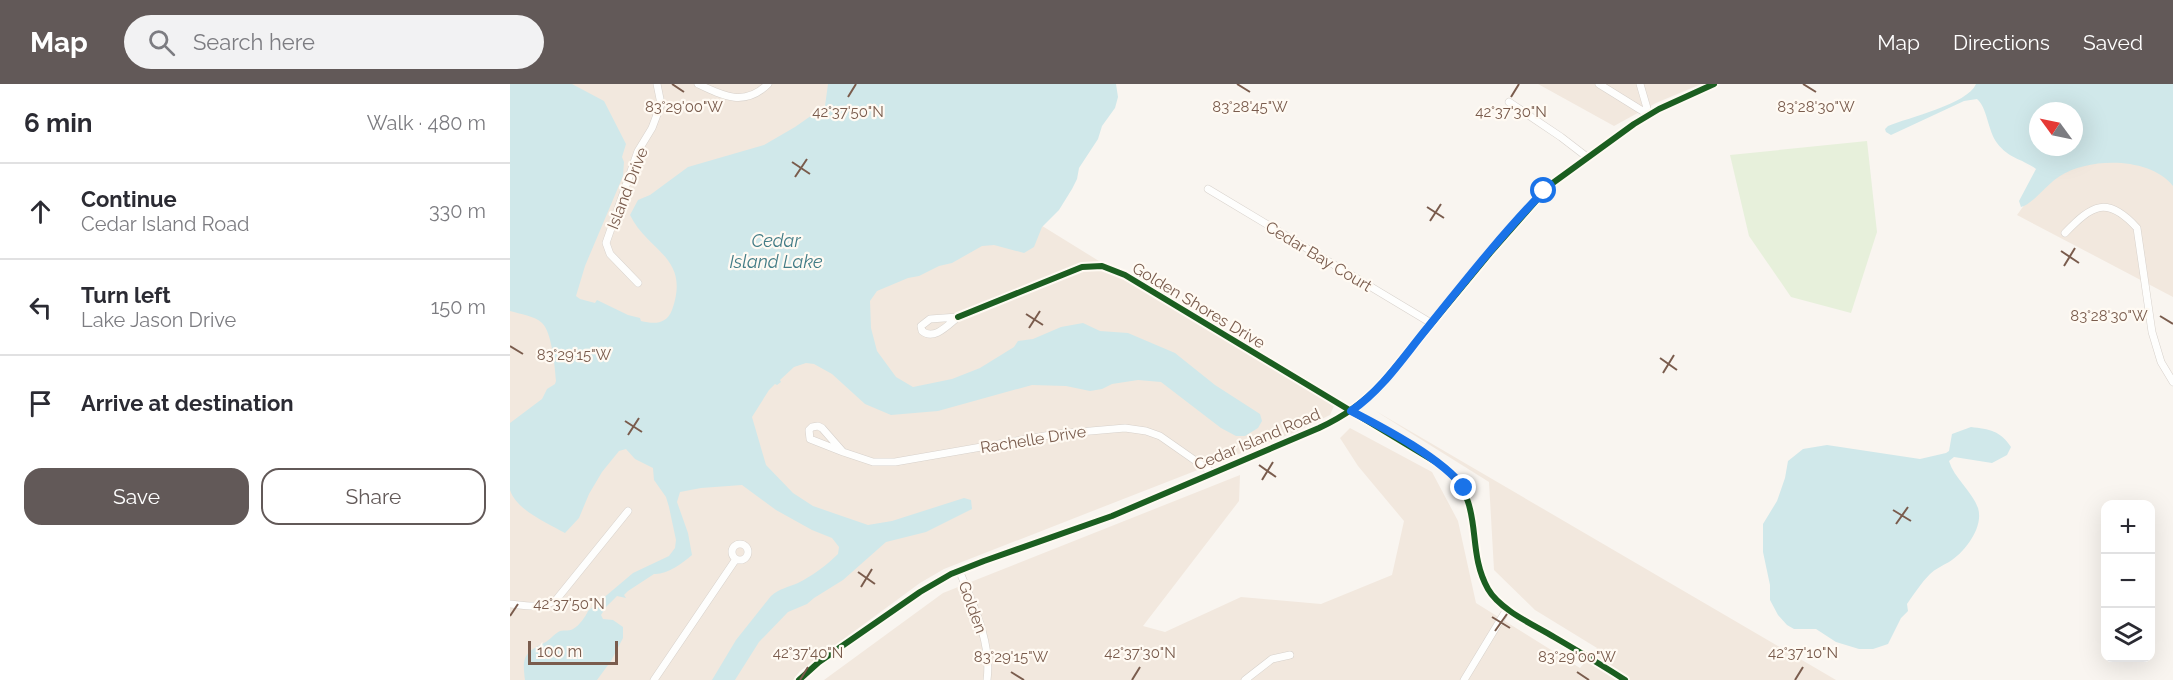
<!DOCTYPE html>
<html lang="en">
<head>
<meta charset="utf-8">
<style>
  :root { --surface:#fff; --page:#f2f2f3; --text:#2b2b33; --muted:#7c7c81; --line:#e1e1e2; --accent:#625958 }
  body { margin:0; font-family:Raleway,sans-serif; background:var(--page); color:var(--text) }
  .controls { position:absolute; right:18px; bottom:18px; display:grid; overflow:hidden; border-radius:12px; box-shadow:0 6px 24px #0002 }
  .controls button { width:54px; height:54px; display:grid; place-items:center; padding:0; border:0; border-bottom:2px solid var(--line); background:var(--surface); color:var(--text); font:30px sans-serif }
  .compass { position:absolute; left:1519px; top:18px; width:54px; height:54px; border-radius:50%; background:var(--surface); box-shadow:0 6px 24px #0002; rotate:303deg }
  .scale { position:absolute; left:18px; bottom:15px; width:90px; box-sizing:border-box; padding-left:6px; border:3px solid #7a5c4d; border-top:0; font-size:16px; line-height:21px; white-space:nowrap; color:#7a5c4d; -webkit-text-stroke:4px #fffaf3; paint-order:stroke }
  .stop { position:absolute; width:18px; height:18px; margin:-14px; border:4px solid #1a73e8; border-radius:50%; background:#fff }
  .stop.end { background:#1a73e8; border-color:#fff; box-shadow:0 2px 6px #0008 }
  .list { margin:0; padding:0; list-style:none }
  h2 { display:flex; justify-content:space-between; align-items:center; height:78px; margin:0; padding:0 24px; font-size:26px }
  h2 small { font-size:20px; font-weight:400; color:var(--muted) }
  .list li { display:grid; grid-template-columns:39px 1fr auto; gap:18px; align-items:center; box-sizing:border-box; height:96px; padding:0 24px; border-top:2px solid var(--line) }
  .list b { display:block; font-size:22px; white-space:nowrap }
  .list p { margin:0; font-size:20px; white-space:nowrap; color:var(--muted) }
  .list em { font-size:20px; font-style:normal; color:var(--muted) }
  .actions { display:flex; gap:12px; padding:18px 24px }
  .actions a { flex:1; padding:14px 0; border:2px solid var(--accent); border-radius:18px; text-align:center; font-size:21px; color:var(--accent) }
  .actions .main { background:var(--accent); color:#fff }
  .icon { flex:none; width:33px; height:33px; fill:none; stroke:currentColor; stroke-width:2; stroke-linecap:round; stroke-linejoin:round }
  .map { position:relative; flex:none; width:1663px; height:596px; overflow:hidden }
  header { display:flex; align-items:center; gap:36px; box-sizing:border-box; height:84px; padding:0 30px; background:var(--accent); color:#fff }
  header strong { font-size:28px }
  nav { display:flex; gap:33px; margin-inline-start:auto; font-size:21px }
  .search { width:420px; height:54px; background:var(--page); display:flex; align-items:center; gap:15px; box-sizing:border-box; padding:0 21px; border-radius:33px; color:var(--muted); font-size:22px }
  main { display:flex }
  aside { flex:1; background:var(--surface) }
  .map>svg:first-child { display:block }
  .residential { fill:#f2e8de }
  .green { fill:#e7f0db }
  .water { fill:#d0e8ea; fill-rule:evenodd }
  .lines { fill:none; stroke-linecap:round; stroke-linejoin:round }
  .minor-casing { stroke:#d7d1cb; stroke-width:8 }
  .minor { stroke:#fefefd; stroke-width:7 }
  .cycleway-casing { stroke:#fffaf3; stroke-width:10 }
  .cycleway { stroke:#1b5e20; stroke-width:6 }
  .route { stroke:#1a73e8; stroke-width:8 }
  .ticks { fill:none; stroke:#7a5c4d; stroke-width:2 }
  .labels { text-anchor:middle; stroke-width:4.5; stroke-linejoin:round; paint-order:stroke }
  .street-label { font-size:16px; fill:#7a5c4d; stroke:#fffaf3 }
  .water-label { font-size:18px; font-style:italic; fill:#437c86; stroke:#fffaf3 }
  .ticks-label { font-size:15px; text-anchor:middle; fill:#7a5c4d; stroke:#fffaf3; stroke-width:4.5; stroke-linejoin:round; paint-order:stroke }
</style>
</head>
<body>
<header>
<strong>Map</strong>
<div class="search"><svg class="icon" aria-label="search" viewBox="0 0 24 24"><circle cx="10" cy="10" r="6"/><path d="M15 15l6 6"/></svg>Search here</div>
<nav><a>Map</a><a>Directions</a><a>Saved</a></nav>
</header>
<main>
<aside>
<h2>6 min<small>Walk · 480 m</small></h2>
<ul class="list">
<li><svg class="icon" aria-label="ahead" viewBox="0 0 24 24"><path d="M12 20V5M6 11l6-6 6 6"/></svg><div><b>Continue</b><p>Cedar Island Road</p></div><em>330 m</em></li>
<li><svg class="icon" aria-label="left" viewBox="0 0 24 24"><path d="M17 20v-9H6M10 6l-5 5 5 5"/></svg><div><b>Turn left</b><p>Lake Jason Drive</p></div><em>150 m</em></li>
<li><svg class="icon" aria-label="arrive" viewBox="0 0 24 24"><path d="M6 21V4h12l-3 4 3 4H6"/></svg><div><b>Arrive at destination</b></div></li>
</ul>
<div class="actions"><a class="main">Save</a><a>Share</a></div>
</aside>
<div class="map">
<svg width="1663" height="596" viewBox="0 0 1663 596">
  <rect width="100%" height="100%" fill="#f9f5f0"/>
  <!-- residential -->
  <path class="residential" d="M0 0H397L197 290 443 87 824 322 820 331 785 348 434 485 410 499 290 587 283 596H0Z
    M1028 0H1191L1146 19 1104 42Z
    M1663 0V213L1507 131 1556 63H1564Z
    M864 326 1326 596H314L433 509 730 391 729 417 633 542 655 548 731 513 811 520 882 491 894 437 848 382 830 354 840 344 922 388 948 437 966 519 1070 584 1087 564 1025 526 984 486 979 398Z"/>
  <!-- green -->
  <path class="green" d="M1357 57 1367 148 1341 229 1281 213 1239 152 1220 71Z"/>
  <!-- water -->
  <path class="water" d="M0 0H62L94 17 116 60 112 73 114 78 113 92 75 182 66 212 70 215 85 219 87 216 118 231 130 234 131 237C144 240 156 241 162 226 181 173 138 168 120 131L128 116 140 111 178 83 254 61 285 43 315 22 318 0H606L608 13 605 24 592 42 588 55 569 84 567 95 562 105 549 126 532 143 524 163 514 169 484 161 472 162 442 179 429 182 409 192 398 194 367 207 360 217 361 244 367 267 386 293 403 303 442 295 470 284 504 263 508 257 523 255 551 243 573 239 590 247 618 249 665 269 705 301 750 330 752 337 748 344 735 352H726L711 344 651 298 628 296 602 300 592 305 580 307 556 302 522 301 428 327 381 331 355 320 322 290 304 280 296 279 284 283 270 296 271 298 267 301 265 300 259 306 242 333 256 381 283 409 303 422 326 430 358 441 382 437 454 414 461 416 462 425 416 448 376 458 333 496 304 514 297 520 278 528 249 558 225 596H202L226 556 261 512C269 505 278 503 288 499 302 492 317 481 328 470L329 463 322 454 302 446 266 426 232 401 191 404 170 408 167 418 178 449 182 471C172 480 156 491 144 490L118 507 114 511 116 514 107 512 96 523 91 531 93 535 103 536 113 543V554L101 577 87 596H15C12 573 14 569 34 559 40 556 44 550 50 547 54 546 61 547 63 545 69 542 76 532 78 527L123 489 159 472 165 464 166 456 159 423 156 413 144 396 143 384 125 375 116 365 109 367 92 388 79 410 69 434 55 449C39 440 6 426 0 406 0 393 0 355 0 339L32 315 37 305 45 300 46 297C45 284 42 248 32 239 25 232 10 230 0 227Z
    M1466 0H1663V102C1640 73 1580 73 1550 92 1538 99 1522 121 1511 123L1509 117 1526 85C1513 75 1499 75 1487 59 1478 47 1477 23 1467 15L1454 17 1381 51 1376 48 1375 45 1378 42C1397 34 1458 20 1466 0ZM1528 27H1564V63H1528Z
    M1461 343C1479 345 1491 347 1501 363L1497 371 1482 379 1444 373 1439 377C1444 394 1462 407 1468 424 1474 443 1455 468 1439 478 1432 482 1425 485 1420 490 1411 499 1404 510 1397 520L1398 527 1391 534 1378 560 1363 565H1349L1326 558 1306 545H1284L1277 541 1268 531 1260 516V501L1253 468V440L1267 417 1275 394 1278 377 1293 365 1317 361 1410 375 1436 369 1439 367 1442 350Z"/>
  <g class="lines">
    <defs>
      <path id="minor" d="M188 0C213 12 235 23 258 0
        M1089 0 1139 31
        M1130 0 1139 31
        M999 18 1051 53 1077 73
        M698 105 921 239
        M1555 149C1582 121 1597 111 1627 144L1642 248 1651 278 1663 298
        M128 199 100 170 96 159 128 67 142 44 151 20 147 0
        M448 233 572 183 592 182 615 191 934 383C977 420 954 462 978 505 990 526 1024 541 1044 553 1068 567 1092 581 1115 596
        M448 233C438 241 424 257 412 247L411 242 420 235Z
        M308 342 312 344 333 368 300 355 299 346 302 343Z
        M333 368 363 378H385L546 350 615 344 636 347 650 352 703 389
        M222 468a8 8 0 1 1 16 0a8 8 0 1 1-16 0Z
        M449 486C463 520 482 559 477 596
        M0 520C18 522 30 525 46 516L118 427
        M144 596 226 475
        M289 596 309 578 410 508 441 490 474 477 602 432 809 344C835 332 855 318 874 297L980 169 1040 101 1124 40 1149 25 1204 0
        M735 596 762 575 780 571
        M954 596 997 525"/>
    </defs>
    <!-- minor casing -->
    <use href="#minor" class="minor-casing"/>
    <!-- minor -->
    <use href="#minor" class="minor"/>
    <defs>
      <path id="cycleway" d="M448 233 572 183 592 182 615 191 934 383C977 420 954 462 978 505 990 526 1024 541 1044 553 1068 567 1092 581 1115 596
        M289 596 309 578 410 508 441 490 474 477 602 432 809 344C835 332 855 318 874 297L980 169 1040 101 1124 40 1149 25 1204 0"/>
    </defs>
    <!-- cycleway casing -->
    <use href="#cycleway" class="cycleway-casing"/>
    <!-- cycleway -->
    <use href="#cycleway" class="cycleway"/>
  </g>
  <g class="lines">
    <!-- route -->
    <path class="route" d="M954 404C933 375 874 344 841 327 873 305 894 272 918 243 955 197 993 149 1034 107"/>
  </g>
  <!-- ticks -->
  <path class="ticks" d="M162 0 174 8M727 0 740 8M1293 0 1306 8M338 13 346 0M1001 13 1009 0M282 78 300 90M285 93 297 75M917 123 934 134M920 137 931 120M1551 167 1569 179M1554 182 1565 164M516 230 533 241M1650 232 1663 240M519 244 530 227M0 262 13 270M1150 274 1167 286M1153 289 1164 271M115 337 132 348M118 351 129 334M749 381 766 393M752 396 763 378M1383 426 1401 437M1386 440 1398 423M348 488 365 500M351 503 362 485M0 532 8 520M982 533 1000 544M985 547 997 530M501 588 514 596M1067 588 1079 596M290 596 298 583M622 596 630 583M1285 596 1293 583"/>
  <g class="labels">
    <!-- street labels -->
    <g class="street-label">
      <text transform="translate(117 104) rotate(-69)" y="6">Island Drive</text>
      <text transform="translate(809 172) rotate(31)" y="6">Cedar Bay Court</text>
      <text transform="translate(689 221) rotate(31)" y="6">Golden Shores Drive</text>
      <text transform="translate(523 355) rotate(-9)" y="6">Rachelle Drive</text>
      <text transform="translate(747 355) rotate(-23)" y="6">Cedar Island Road</text>
      <text transform="translate(463 523) rotate(70)" y="6">Golden</text>
    </g>
    <!-- water labels -->
    <g class="water-label">
      <text x="266" y="163">Cedar<tspan x="266" dy="21">Island Lake</tspan></text>
    </g>
  </g>
  <g class="ticks-label">
    <text x="174" y="28">83°29'00"W</text>
    <text x="740" y="28">83°28'45"W</text>
    <text x="1306" y="28">83°28'30"W</text>
    <text x="338" y="33">42°37'50"N</text>
    <text x="1001" y="33">42°37'30"N</text>
    <text x="1599" y="237">83°28'30"W</text>
    <text x="64" y="276">83°29'15"W</text>
    <text x="59" y="525">42°37'50"N</text>
    <text x="298" y="574">42°37'40"N</text>
    <text x="630" y="574">42°37'30"N</text>
    <text x="1293" y="574">42°37'10"N</text>
    <text x="501" y="578">83°29'15"W</text>
    <text x="1067" y="578">83°29'00"W</text>
  </g>
</svg>
<div class="controls">
<button>+</button>
<button>−</button>
<button><svg class="icon" aria-label="layers" viewBox="0 0 24 24"><path d="M12 4l9 5-9 5-9-5zM3 14l9 5 9-5"/></svg></button>
</div>
<svg class="compass" viewBox="-18 -18 36 36"><path d="M0-13l5 13h-10z" fill="#e53935"/><path d="M0 13l5-13h-10z" fill="#7c7c81"/></svg>
<div class="scale">100 m</div>
<div class="stop" style="left:1034px;top:107px"></div>
<div class="stop end" style="left:954px;top:404px"></div>
</div>
</main>
</body>
</html>
